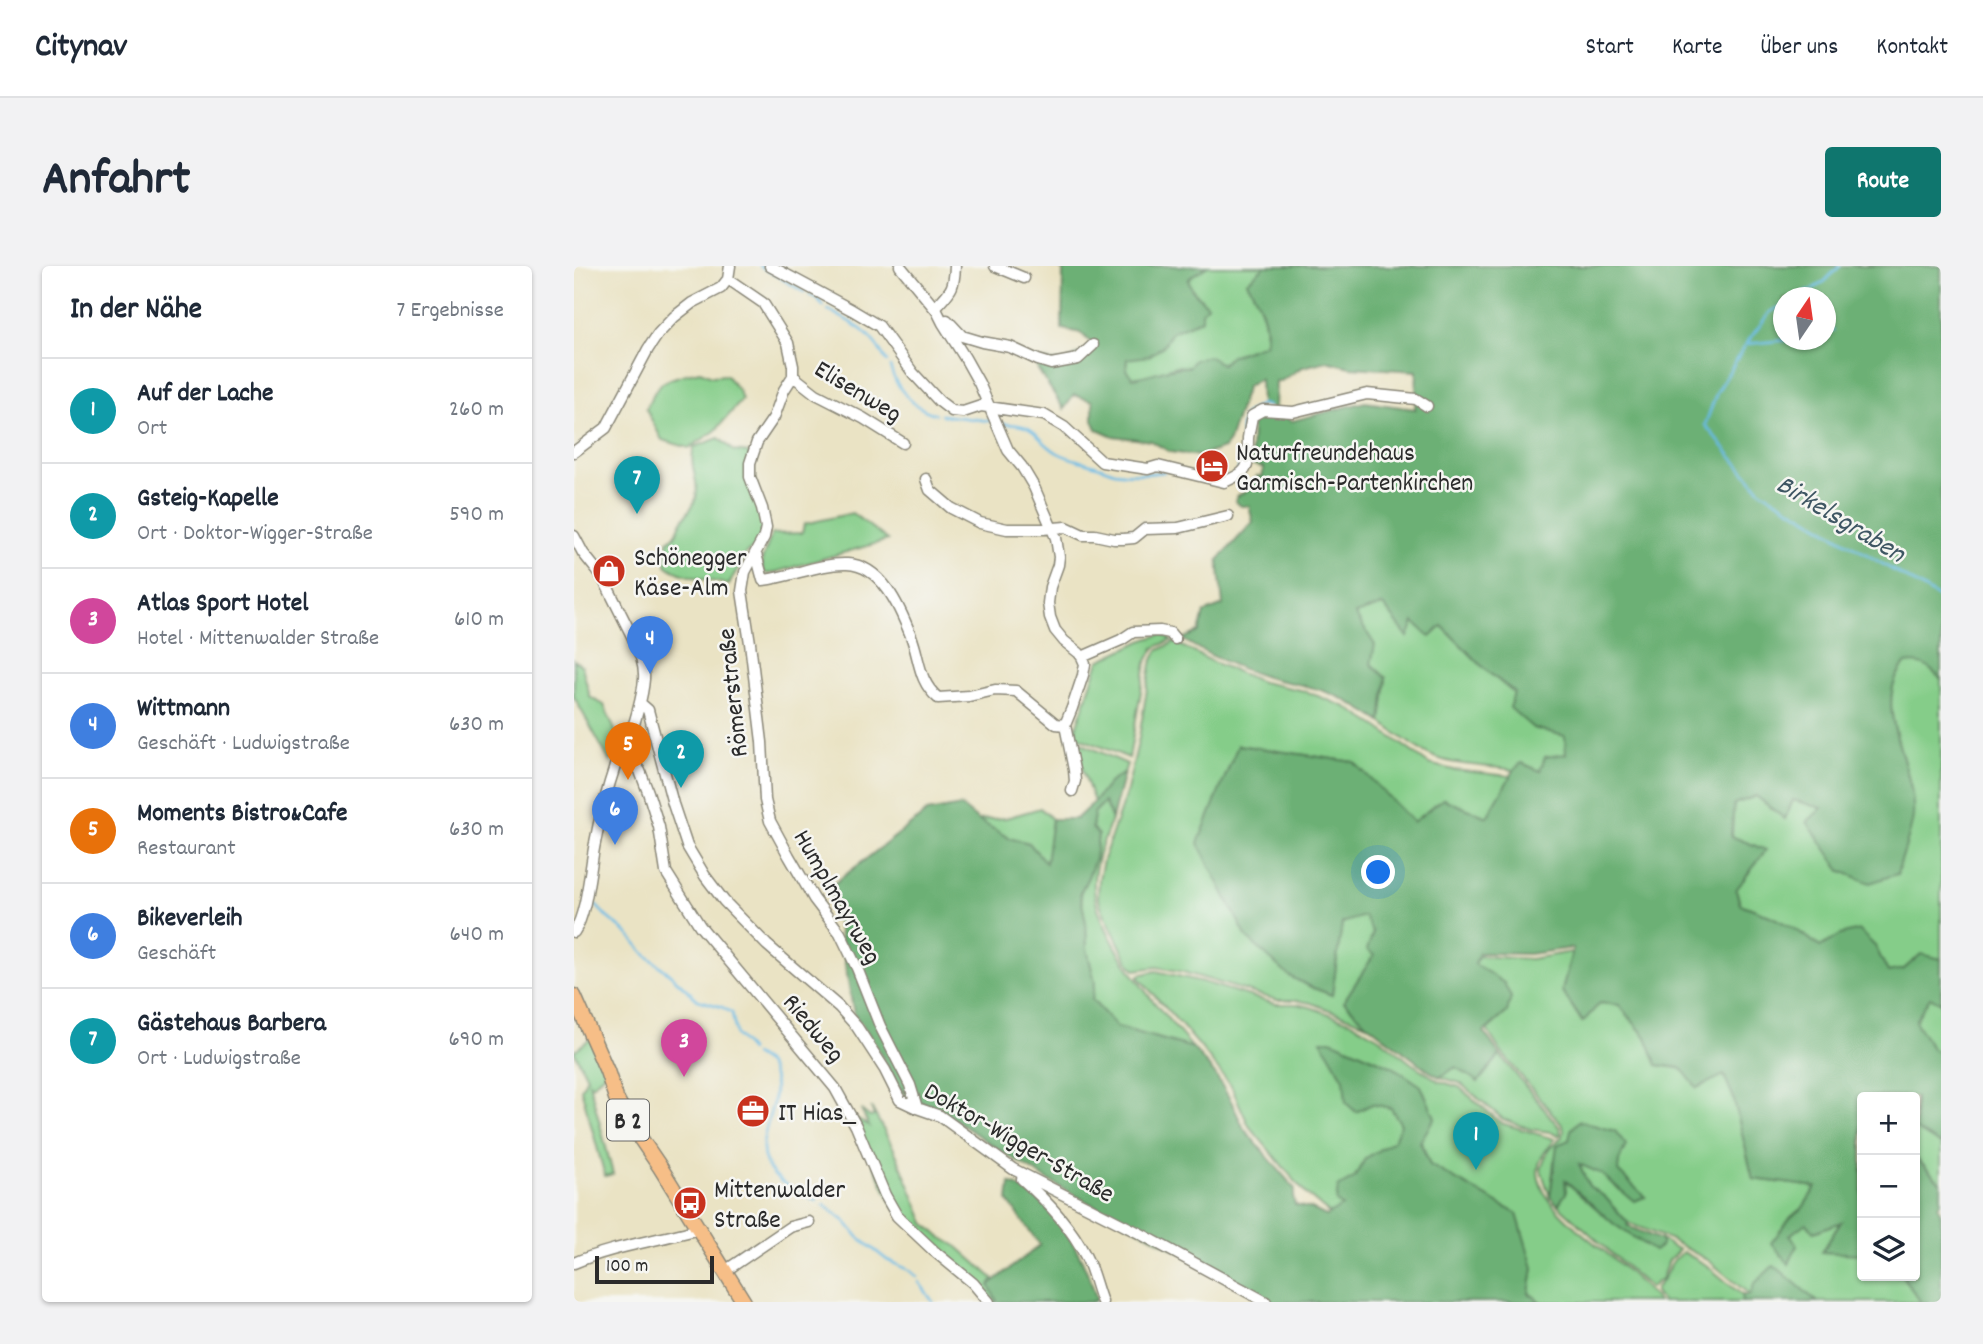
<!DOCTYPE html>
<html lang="de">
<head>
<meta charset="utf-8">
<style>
  :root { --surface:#fff; --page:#f2f2f3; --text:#1f2937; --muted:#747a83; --line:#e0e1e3; --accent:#0f766e }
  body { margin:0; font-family:Dekko,sans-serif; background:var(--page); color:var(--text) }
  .controls { position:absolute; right:21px; bottom:21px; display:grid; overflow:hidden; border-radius:7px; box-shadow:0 2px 5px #0004 }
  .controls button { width:63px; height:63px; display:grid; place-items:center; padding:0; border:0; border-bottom:2px solid var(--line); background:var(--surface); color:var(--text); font:35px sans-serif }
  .compass { position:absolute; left:1199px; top:21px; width:63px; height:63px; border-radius:50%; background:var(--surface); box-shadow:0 2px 5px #0004; rotate:13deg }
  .scale { position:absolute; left:21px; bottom:18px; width:119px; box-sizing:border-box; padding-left:7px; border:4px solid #2b2b2b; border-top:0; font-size:19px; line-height:24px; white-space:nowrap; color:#2b2b2b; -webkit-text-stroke:5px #f6f6f2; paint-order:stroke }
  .you { position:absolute; left:805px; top:607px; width:24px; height:24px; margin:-18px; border:5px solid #fff; border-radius:50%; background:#1a73e8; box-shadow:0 0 0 10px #1a73e833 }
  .badge { display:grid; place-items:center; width:46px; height:46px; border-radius:50%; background:var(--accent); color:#fff; font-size:23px; font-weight:700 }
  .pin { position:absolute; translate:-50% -58px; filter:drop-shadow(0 2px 4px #0008) }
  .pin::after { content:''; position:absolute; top:37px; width:24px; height:21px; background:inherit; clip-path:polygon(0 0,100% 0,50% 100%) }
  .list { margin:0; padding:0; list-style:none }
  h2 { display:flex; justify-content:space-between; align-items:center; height:91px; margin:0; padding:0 28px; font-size:30px }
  h2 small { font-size:23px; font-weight:400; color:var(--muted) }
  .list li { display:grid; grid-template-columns:46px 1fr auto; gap:21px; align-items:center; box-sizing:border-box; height:105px; padding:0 28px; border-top:2px solid var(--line) }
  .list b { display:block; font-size:26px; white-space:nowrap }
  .list p { margin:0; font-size:23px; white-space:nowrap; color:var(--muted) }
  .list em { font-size:23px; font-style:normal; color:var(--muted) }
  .icon { flex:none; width:38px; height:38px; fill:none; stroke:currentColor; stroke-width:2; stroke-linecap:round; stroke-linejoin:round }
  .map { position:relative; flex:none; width:1367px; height:1036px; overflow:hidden; border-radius:7px }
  header { display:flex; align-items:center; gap:42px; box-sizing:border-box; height:98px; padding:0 35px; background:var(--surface); border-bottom:2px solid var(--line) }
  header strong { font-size:33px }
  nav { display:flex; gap:38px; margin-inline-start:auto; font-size:24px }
  .intro { display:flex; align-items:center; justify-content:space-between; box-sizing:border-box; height:168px; padding:0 42px }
  h1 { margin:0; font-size:49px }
  .button { padding:18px 32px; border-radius:7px; background:var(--accent); color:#fff; font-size:24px; font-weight:700 }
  main { display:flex; gap:42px; padding:0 42px }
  aside { flex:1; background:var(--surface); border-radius:7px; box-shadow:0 2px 5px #0004 }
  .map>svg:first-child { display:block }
  .green { fill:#85cd89; stroke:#587c5a; stroke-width:2 }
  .forest { fill:#6cb075; stroke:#4c6e50; stroke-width:2; fill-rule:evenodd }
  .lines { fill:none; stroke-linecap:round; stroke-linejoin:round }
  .stream { stroke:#6bbce6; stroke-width:2.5 }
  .minor-casing { stroke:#8a8778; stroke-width:13 }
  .major-casing { stroke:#8a8778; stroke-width:17 }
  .minor { stroke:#fff; stroke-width:10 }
  .major { stroke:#f6be87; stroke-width:14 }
  .labels { text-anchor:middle; stroke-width:5; stroke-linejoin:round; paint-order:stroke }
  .shield { fill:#f6f6f2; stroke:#686867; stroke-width:2 }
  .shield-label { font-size:24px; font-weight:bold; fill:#2b2b2b }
  .street-label { font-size:26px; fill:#2b2b2b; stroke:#f6f6f2 }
  .poi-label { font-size:26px; fill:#2b2b2b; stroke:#f6f6f2; text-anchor:start }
  .water-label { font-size:28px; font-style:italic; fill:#3e5663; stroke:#f6f6f2 }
</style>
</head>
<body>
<header>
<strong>Citynav</strong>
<nav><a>Start</a><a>Karte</a><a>Über uns</a><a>Kontakt</a></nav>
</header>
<div class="intro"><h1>Anfahrt</h1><a class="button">Route</a></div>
<main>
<aside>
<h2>In der Nähe<small>7 Ergebnisse</small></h2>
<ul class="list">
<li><span class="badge" style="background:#0f9aa8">1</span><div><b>Auf der Lache</b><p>Ort</p></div><em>260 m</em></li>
<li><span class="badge" style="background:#0f9aa8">2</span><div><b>Gsteig-Kapelle</b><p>Ort · Doktor-Wigger-Straße</p></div><em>590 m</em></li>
<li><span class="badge" style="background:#d1479c">3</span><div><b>Atlas Sport Hotel</b><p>Hotel · Mittenwalder Straße</p></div><em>610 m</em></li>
<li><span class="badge" style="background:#3f7fe0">4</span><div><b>Wittmann</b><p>Geschäft · Ludwigstraße</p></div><em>630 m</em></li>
<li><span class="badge" style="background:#e8710a">5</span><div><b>Moments Bistro&amp;Cafe</b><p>Restaurant</p></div><em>630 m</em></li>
<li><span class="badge" style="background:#3f7fe0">6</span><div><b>Bikeverleih</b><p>Geschäft</p></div><em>640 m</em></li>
<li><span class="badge" style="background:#0f9aa8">7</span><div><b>Gästehaus Barbera</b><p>Ort · Ludwigstraße</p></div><em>690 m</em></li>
</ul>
</aside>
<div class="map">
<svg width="1367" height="1036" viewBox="0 0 1367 1036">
  <rect width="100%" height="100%" fill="#f6f6f2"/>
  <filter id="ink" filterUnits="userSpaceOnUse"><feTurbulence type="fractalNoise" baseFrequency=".0143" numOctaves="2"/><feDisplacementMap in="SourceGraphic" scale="14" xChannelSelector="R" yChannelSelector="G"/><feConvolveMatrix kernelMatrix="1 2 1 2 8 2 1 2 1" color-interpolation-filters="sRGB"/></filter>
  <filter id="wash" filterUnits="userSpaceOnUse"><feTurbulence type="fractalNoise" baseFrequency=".00686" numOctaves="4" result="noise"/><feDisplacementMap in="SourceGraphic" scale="28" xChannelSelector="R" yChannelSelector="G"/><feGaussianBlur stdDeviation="1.57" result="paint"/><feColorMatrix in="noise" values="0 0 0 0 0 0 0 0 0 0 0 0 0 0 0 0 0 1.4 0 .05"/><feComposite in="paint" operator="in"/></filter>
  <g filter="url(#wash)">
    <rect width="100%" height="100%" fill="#eae3c4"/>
    <!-- green -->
    <path class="green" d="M634 0H691L673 16C685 35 694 55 691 78L657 90 648 98 615 101 602 100 573 110 558 112 552 104 553 92 589 80 598 66 628 53V46L633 39 618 23 614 14 619 9Z
      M126 105 138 110 152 109 165 125 168 134 141 165 115 182 88 174 72 143C76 135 80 124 87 118 95 112 116 107 126 105Z
      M145 172 160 185 175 187 188 248 190 265 184 279 171 288 166 302 161 307 155 319C137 314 105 311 92 299L94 275C103 270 103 265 107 257 111 249 119 242 122 232 126 215 114 200 120 181Z
      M278 247 314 274 195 308 189 306 188 294 198 268 228 267 230 258Z
      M809 339 834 370 840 355 868 360 914 406 992 470V489L966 505 948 497 940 504C914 499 883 501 858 490 840 482 823 468 807 456L812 412 797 398 781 347Z
      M588 368 597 374 580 382 572 397 555 492 503 471 502 462 525 395 567 375Z
      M600 376 641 397 688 416 731 425 772 441 804 461 855 498 880 504 937 510 913 551 869 533 839 556 780 496 664 479 715 710 737 721 758 729 768 657 790 649 799 666 800 689 770 735 793 758 737 737 722 734H703L609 706 583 701 561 704 553 694 528 643 524 631 525 613 529 594 553 524 565 472 577 398 583 385Z
      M0 394 8 400 16 431 30 439 44 471 42 481 36 496 0 431Z
      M1342 396 1350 398 1367 413V693L1347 688 1330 703 1314 706 1301 680 1266 669 1246 681C1222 661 1195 648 1166 638 1156 606 1157 571 1160 538L1182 530 1211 553 1219 534 1249 542 1323 608C1331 582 1341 556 1338 528 1332 485 1299 436 1331 398Z
      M504 476 553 498 550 507 535 517 520 536 509 505Z
      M530 536 538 553C531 572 521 593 520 614 519 635 527 652 536 670 558 713 588 746 619 782L543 761 517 733 521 717 513 683 512 657 506 627 514 611 521 593 524 569 518 562 520 547Z
      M466 542 478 553 472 598 455 577 435 572 404 554 432 552Z
      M998 686 988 725 1008 756 1026 737 1045 739 1072 771 1083 799 1150 809 1159 830 1179 913 1242 921 1228 943 1217 951 1216 969 1232 956 1240 966 1267 955 1248 986 1288 987V1010H1328L1347 1036H1244L1241 1034 1176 1029 1134 994 1095 973 1054 957 1031 931 1015 920 1004 897 1026 907 1045 924 1070 930 1043 905 1045 895 995 874 980 895 976 931 967 904C969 897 972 888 976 882 983 874 993 872 989 860L927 786 913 764 933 746 901 698 904 690 956 693Z
      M582 705 629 716 702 738H722L736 741 775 755 807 773 837 797 865 815 885 821 927 857 980 873C974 882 964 893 964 906 965 939 1018 974 1041 994 1056 1007 1071 1020 1084 1036H967L955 1027 959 1002 943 948 856 899 819 801 757 774H748L770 813 797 838 817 842 827 858 821 874 791 893 780 912 764 921 769 940 756 948 731 927 675 860 657 820 624 778 565 712V709Z
      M1356 730 1367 737V786L1359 784 1341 755Z
      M17 772 32 806 18 819 15 816 39 908 31 910 7 823 13 811 0 785Z
      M926 789 986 862 987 868 984 870 976 866 956 863 929 853 886 817 866 811 882 800 904 816Z
      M297 841 320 883 351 957 365 970 384 981 420 1013 415 1019 423 1036H418L319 940 278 851 295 860 287 844 296 851 300 850Z
      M1341 863 1367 879V917L1341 891Z
      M990 914 1040 958 1079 984 1087 980V974L1105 984 1095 994 1087 1013 1076 1022 984 939 992 927Z
      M1109 986 1131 998 1168 1029V1036H1088L1081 1027V1023C1095 1010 1093 996 1109 986Z"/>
    <!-- forest -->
    <path class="forest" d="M483 0H634L619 9 614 14 618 24 633 39 628 46V53L598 66 589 80 575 90 553 93 552 104 559 112C578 109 596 100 615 101L620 94 634 90 648 98 657 90 691 78C695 55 685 35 673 16L691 0H1367V413C1354 401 1350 395 1331 398 1294 441 1343 499 1339 550 1337 569 1328 589 1323 608L1296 617 1267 605 1233 556 1248 542 1219 534 1211 553 1182 530 1160 538 1157 570 1192 584 1162 624 1166 638C1195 648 1222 661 1246 681L1266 669 1285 664 1301 680 1314 706 1330 703 1347 688 1367 693V737L1356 731 1341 755 1359 784 1367 786V879L1341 863V831H1288V988L1248 986 1267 956 1240 966 1232 957 1216 969 1223 979 1215 998 1197 977 1217 951 1228 943 1242 921 1179 913 1159 830 1150 809 1123 822 1107 802 1083 799 1072 771 1045 739 1026 737 1009 756 988 725 999 682 955 688 905 687 901 698 930 717 937 731 933 746 910 766 926 789 904 816 882 801 866 811 855 805 793 758 770 735 800 689 793 684 799 666 790 650 768 657 758 729 737 721 715 710 673 672 624 577 664 479 780 496 839 556 869 533 913 551 940 504 947 497 966 505 971 491 992 488 991 470 959 462 936 442 940 426 914 406 868 360 856 371 840 356 834 371 809 339 781 348 801 379 797 398 812 412 807 456C791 445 774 434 755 427 735 419 713 417 692 411 664 402 633 389 608 373L625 366 630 347 649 339 644 294 679 256 675 240H667L661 235 663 230 675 224 683 210 688 211 690 202 677 198 678 150 699 144 718 155 791 136 841 143 843 105 776 101 753 95 729 101 707 115H702L701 142 687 138 686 113 673 120 655 175 650 182 625 190 596 186 577 175 539 170 523 163 519 154V135L500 129 490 143 463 102 464 94 491 96 519 79 507 67 488 63 489 4ZM1210 32H1252V74H1210Z
      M550 507 538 553 530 536 520 547 518 562 524 569 521 593 514 611 506 627 512 657 513 683 521 717 518 734 543 761 619 782 641 808 657 835 670 863 721 923 719 931 721 939 738 943 752 950 768 940 762 936 764 921 780 912 791 893 820 874 827 858 817 842 798 838 782 846 772 837 770 813 747 774H757L819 801 847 820 861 851 846 876 856 899 943 948 959 1002 955 1027 967 1036H698L484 920 428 886 367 844 336 832 328 826 296 770 280 748 257 620 353 546 387 540 404 554 435 572 455 577 472 597 478 553H502L520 536 535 517Z
      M1005 855 1041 865 1052 879 1045 895 1044 905 1071 931 1060 935 1026 907 1005 898 1015 920 1031 931 1054 957 1053 960 1087 974V980L1080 985 1040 958 991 914 992 927 984 939 976 931 983 879 995 874 997 864Z
      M1341 891 1367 917V935L1364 940 1367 949V1036H1347L1328 1010H1341Z
      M436 917C483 936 509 988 523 1034L517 1036H423L415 1019 466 979 434 935Z
      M1200 999 1241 1034 1244 1036H1168V1029H1176L1180 1018Z"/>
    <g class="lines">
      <!-- stream -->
      <path class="stream" d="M186 0 230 26
        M235 29 243 32 249 40
        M1223 32 1250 16 1266 0
        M1210 39 1196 46 1172 78 1143 126 1131 159 1187 225 1367 333
        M254 44C284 60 297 66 313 96
        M1252 66 1259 64
        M1172 78 1213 74
        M316 101C322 122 339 142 361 148
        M367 149 416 155
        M429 158C467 158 458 172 484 187 495 193 508 195 520 199 527 201 534 204 541 206 557 209 574 208 590 206
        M664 204 669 192 667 162 670 149 687 138 694 140
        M17 634 34 652 54 668 72 689 97 709 124 734 148 741 158 747 162 769 176 785
        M180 789C184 792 191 795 194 799 218 836 168 875 200 909 212 921 228 928 243 935
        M250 939 272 956 284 971 313 994 335 1004 343 1011
        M345 1016 359 1036"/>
    </g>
  </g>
  <g filter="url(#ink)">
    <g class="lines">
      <defs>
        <path id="minor" d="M196 0 278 44 305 60 339 107 365 135 378 145 389 146 407 140 470 149 490 161 528 196 574 203 584 200 650 216C680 204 673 199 674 172 675 165 677 157 678 150L689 144 719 146 793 128 842 133 853 140
          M326 0 363 45 369 57 391 92 405 117 434 184 448 201 460 221 482 272 485 291 484 299 476 321 474 337 476 351 481 364 490 375 505 387 508 391 547 374 559 366 586 365 596 367 601 373
          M421 0 450 12
          M154 13 189 37 214 77 219 100V110L210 124 200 151 183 176 176 197V211L188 242 192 261 190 271 171 306 168 325 176 377 188 476 191 534 196 555 215 590 240 633 266 667 283 702 306 760 336 819 343 842
          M361 42C377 24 380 24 381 0
          M373 54 388 70 408 76 436 81 464 94 477 98 504 93 519 79
          M219 110 242 128 289 152 329 177
          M0 186 32 162 74 83 84 68 100 51 118 37 147 22 154 13 156 0
          M352 213 356 224 377 242 406 257 433 263H468L492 261 509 269H521L540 273H549L560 272 571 263 604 262 654 250
          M0 270 9 287 29 312 59 372C65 384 71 400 70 413 69 428 60 463 53 475 50 482 45 487 43 494 34 521 26 549 21 577 16 601 13 648 0 666
          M182 288 189 314C217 311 245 297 273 298 308 299 326 342 337 370 346 393 344 415 364 432L395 430 421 424 442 425 482 458 491 459
          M66 437 74 444 99 538 113 580 131 610 150 635 193 679 265 741 283 761 311 804 326 834 343 842 366 850 439 903 565 967 692 1036
          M49 483 66 505 74 526 85 561 92 606 126 660 261 822 282 860 311 929 323 950 360 985 399 1017 415 1036
          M498 525 501 515 500 504 491 459 498 442 509 409 511 398 508 391
          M448 913C473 935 496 959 511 989 519 1004 522 1021 528 1036
          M0 997C39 980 83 975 124 963
          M151 1005 216 961 235 956"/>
        <path id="major" d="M0 730 33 805 42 832 54 854 86 901 170 1036"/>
      </defs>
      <!-- minor casing -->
      <use href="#minor" class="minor-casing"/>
      <!-- major casing -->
      <use href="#major" class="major-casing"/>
      <!-- minor -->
      <use href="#minor" class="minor"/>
      <!-- major -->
      <use href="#major" class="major"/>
    </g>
  </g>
  <!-- icons -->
  <defs>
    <symbol id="hotel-disc" viewBox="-11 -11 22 22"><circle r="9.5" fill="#c8321e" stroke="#f6f6f2"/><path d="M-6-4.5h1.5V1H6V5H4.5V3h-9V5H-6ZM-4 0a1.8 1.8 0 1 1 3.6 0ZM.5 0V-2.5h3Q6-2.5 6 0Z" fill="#fff"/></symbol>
    <symbol id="shop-disc" viewBox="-11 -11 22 22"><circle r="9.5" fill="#c8321e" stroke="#f6f6f2"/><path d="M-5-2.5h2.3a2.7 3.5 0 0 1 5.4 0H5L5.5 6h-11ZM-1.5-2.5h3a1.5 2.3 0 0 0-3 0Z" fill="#fff"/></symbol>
    <symbol id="office-disc" viewBox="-11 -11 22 22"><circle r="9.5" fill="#c8321e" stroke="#f6f6f2"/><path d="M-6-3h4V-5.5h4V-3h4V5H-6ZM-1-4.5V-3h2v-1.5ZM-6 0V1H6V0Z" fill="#fff"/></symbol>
    <symbol id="bus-disc" viewBox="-11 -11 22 22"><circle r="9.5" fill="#c8321e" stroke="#f6f6f2"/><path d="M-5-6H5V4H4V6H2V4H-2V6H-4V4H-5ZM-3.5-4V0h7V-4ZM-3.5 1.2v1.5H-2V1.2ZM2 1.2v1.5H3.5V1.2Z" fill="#fff"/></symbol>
  </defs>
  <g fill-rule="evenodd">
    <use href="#hotel-disc" x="619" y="181" width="38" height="38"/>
    <use href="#shop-disc" x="16" y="286" width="38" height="38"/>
    <use href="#office-disc" x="160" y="826" width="38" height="38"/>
    <use href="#bus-disc" x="97" y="918" width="38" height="38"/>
  </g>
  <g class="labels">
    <!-- shield labels -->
    <rect class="shield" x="33" y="833.5" width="42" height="41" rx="5"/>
    <g class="shield-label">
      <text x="54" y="862">B 2</text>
    </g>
    <!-- street labels -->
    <g class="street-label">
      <text transform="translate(285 124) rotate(31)" y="9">Elisenweg</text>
      <text transform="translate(157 427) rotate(-96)" y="9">Römerstraße</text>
      <text transform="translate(265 630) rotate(60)" y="9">Humplmayrweg</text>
      <text transform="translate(241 761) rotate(50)" y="9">Riedweg</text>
      <text transform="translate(446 875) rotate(30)" y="9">Doktor-Wigger-Straße</text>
    </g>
    <!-- poi labels -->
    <g class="poi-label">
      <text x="662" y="194">Naturfreundehaus<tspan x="662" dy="30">Garmisch-Partenkirchen</tspan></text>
      <text x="60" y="299">Schönegger<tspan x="60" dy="30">Käse-Alm</tspan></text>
      <text x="204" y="854">IT Hias_</text>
      <text x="140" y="931">Mittenwalder<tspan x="140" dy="30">Straße</tspan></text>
    </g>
    <!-- water labels -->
    <g class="water-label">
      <text transform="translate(1268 251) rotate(31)" y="10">Birkelsgraben</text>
    </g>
  </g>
</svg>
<div class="controls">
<button>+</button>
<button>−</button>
<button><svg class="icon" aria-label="layers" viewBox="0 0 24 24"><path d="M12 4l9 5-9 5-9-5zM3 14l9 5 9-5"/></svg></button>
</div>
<svg class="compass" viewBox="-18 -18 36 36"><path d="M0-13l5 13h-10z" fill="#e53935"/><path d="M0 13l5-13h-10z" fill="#747a83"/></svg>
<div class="scale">100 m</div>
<div class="you"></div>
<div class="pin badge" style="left:902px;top:904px;background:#0f9aa8">1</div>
<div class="pin badge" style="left:107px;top:522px;background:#0f9aa8">2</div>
<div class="pin badge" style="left:110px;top:811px;background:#d1479c">3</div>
<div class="pin badge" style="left:76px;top:408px;background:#3f7fe0">4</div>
<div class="pin badge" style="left:54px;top:514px;background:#e8710a">5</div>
<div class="pin badge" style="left:41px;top:579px;background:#3f7fe0">6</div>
<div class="pin badge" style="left:63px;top:248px;background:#0f9aa8">7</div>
</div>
</main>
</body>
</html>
